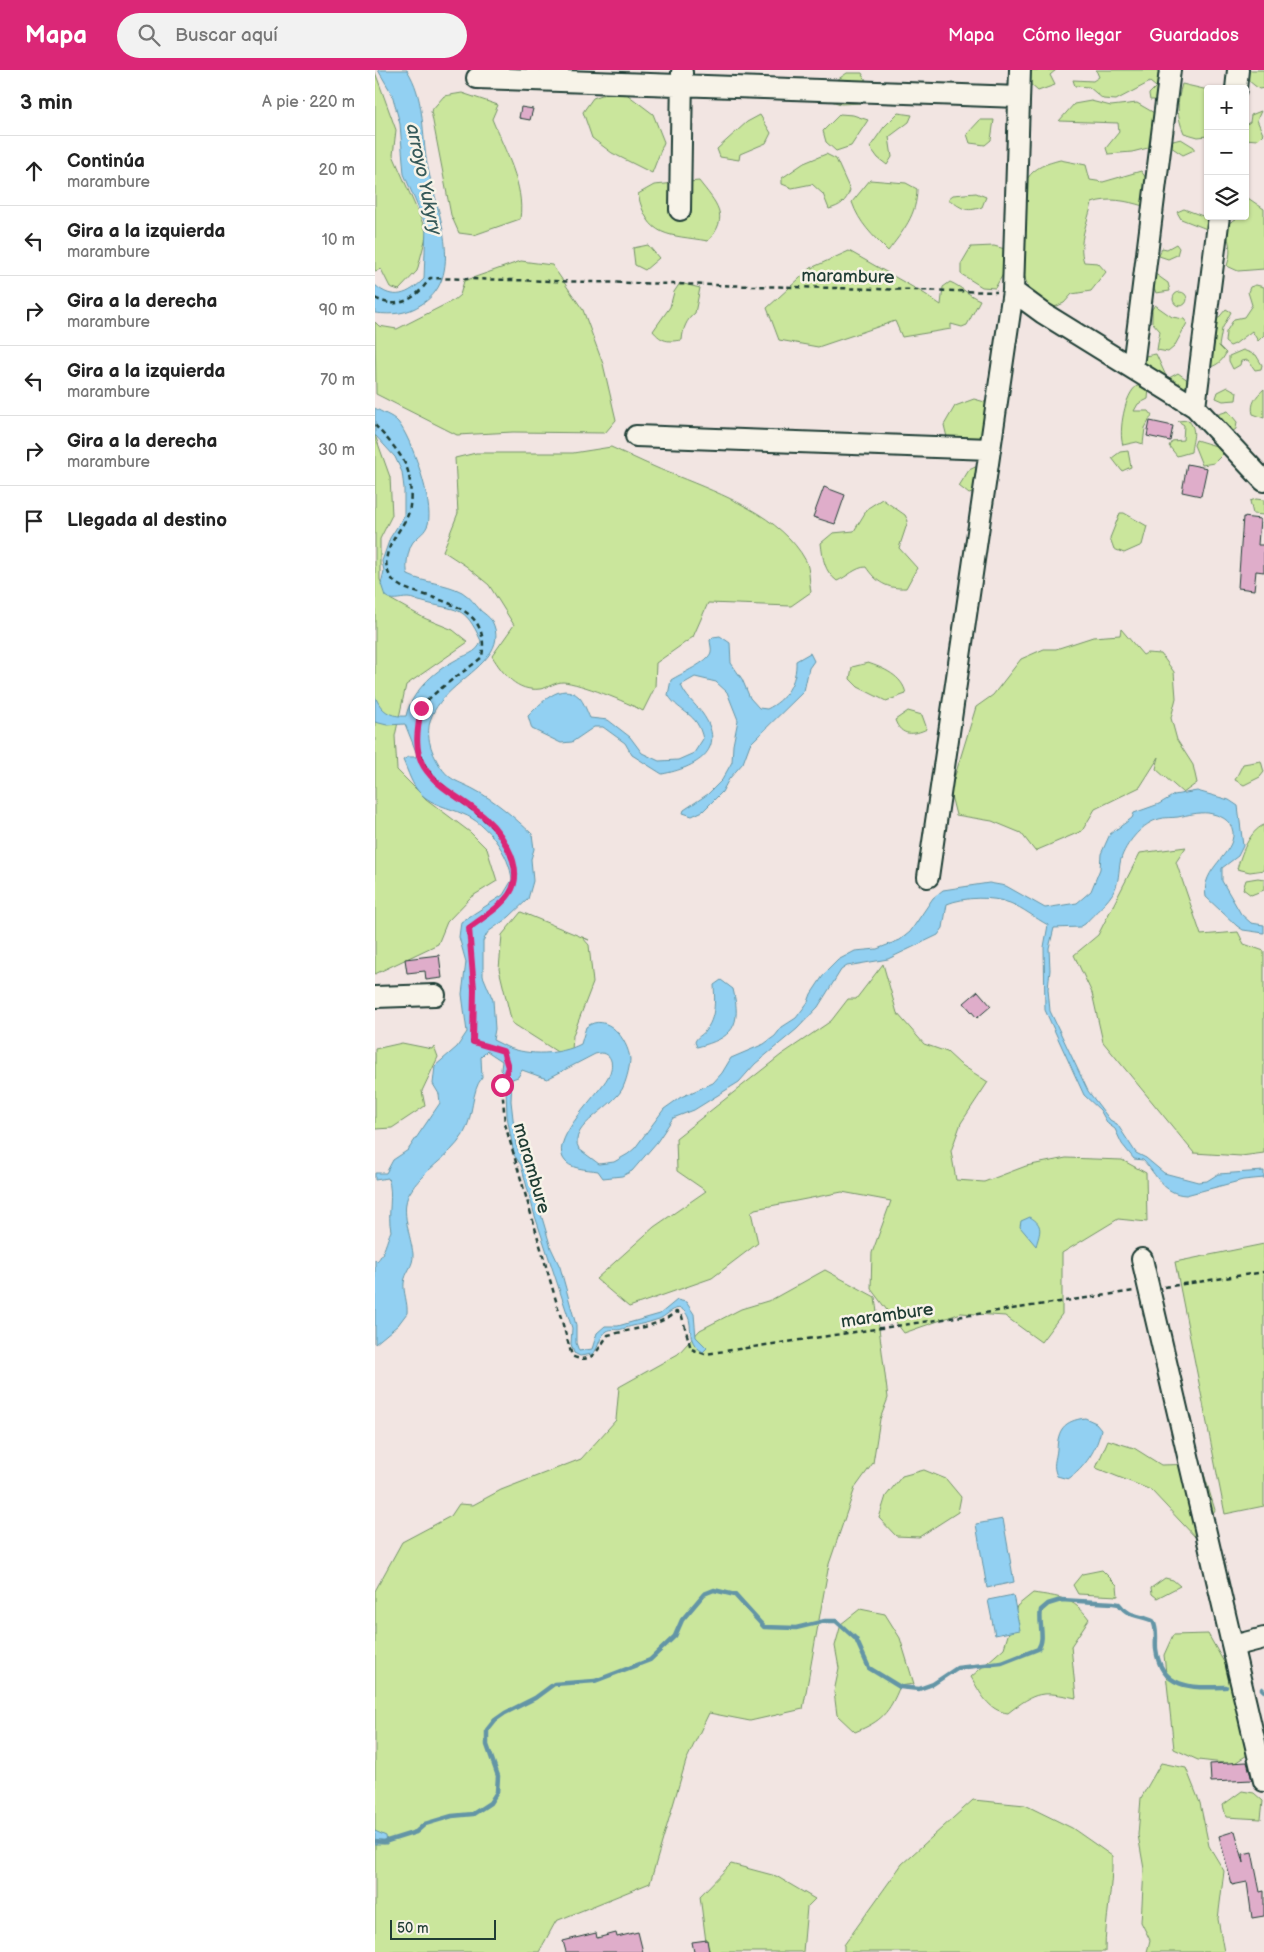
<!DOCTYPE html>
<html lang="es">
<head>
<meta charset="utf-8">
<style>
  :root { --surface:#fff; --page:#f2f2f2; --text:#222; --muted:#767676; --line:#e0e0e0; --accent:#db2777 }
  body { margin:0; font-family:"Balsamiq Sans",sans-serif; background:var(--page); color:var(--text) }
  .controls { position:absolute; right:15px; top:15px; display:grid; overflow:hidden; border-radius:5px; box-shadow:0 1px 4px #0004 }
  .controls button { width:45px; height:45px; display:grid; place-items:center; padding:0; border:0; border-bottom:1px solid var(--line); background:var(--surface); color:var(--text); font:25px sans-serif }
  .scale { position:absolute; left:15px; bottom:12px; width:106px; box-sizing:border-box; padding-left:5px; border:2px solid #1f3d34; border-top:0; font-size:14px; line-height:18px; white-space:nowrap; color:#1f3d34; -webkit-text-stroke:4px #f7f3e8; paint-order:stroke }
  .stop { position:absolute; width:15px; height:15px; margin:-11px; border:4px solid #db2777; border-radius:50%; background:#fff }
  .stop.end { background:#db2777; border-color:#fff; box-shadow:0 1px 5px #0008 }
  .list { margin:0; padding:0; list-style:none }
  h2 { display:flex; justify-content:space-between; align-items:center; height:65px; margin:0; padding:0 20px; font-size:21px }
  h2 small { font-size:16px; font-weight:400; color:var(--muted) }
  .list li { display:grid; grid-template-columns:32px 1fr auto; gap:15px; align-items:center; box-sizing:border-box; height:70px; padding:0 20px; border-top:1px solid var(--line) }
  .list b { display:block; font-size:19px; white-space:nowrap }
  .list p { margin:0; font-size:16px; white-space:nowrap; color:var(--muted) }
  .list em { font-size:16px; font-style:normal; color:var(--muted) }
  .icon { flex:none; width:28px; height:28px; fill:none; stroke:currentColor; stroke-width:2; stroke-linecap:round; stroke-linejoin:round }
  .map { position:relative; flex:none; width:889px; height:1882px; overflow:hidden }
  header { display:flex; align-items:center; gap:30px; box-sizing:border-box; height:70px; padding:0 25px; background:var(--accent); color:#fff }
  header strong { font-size:24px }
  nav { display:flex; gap:28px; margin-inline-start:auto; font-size:18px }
  .search { width:350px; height:45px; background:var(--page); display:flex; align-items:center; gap:12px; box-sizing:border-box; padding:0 18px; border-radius:28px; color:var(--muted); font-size:19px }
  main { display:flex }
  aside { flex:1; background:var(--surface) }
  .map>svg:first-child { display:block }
  .green { fill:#cae69c; stroke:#749268 }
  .water { fill:#92d0f2; stroke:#6495a6 }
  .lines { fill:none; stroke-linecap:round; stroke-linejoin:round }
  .stream { stroke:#6495a6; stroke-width:4.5 }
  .building { fill:#dfadca; stroke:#1f3d34 }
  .minor-casing { stroke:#1f3d34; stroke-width:24 }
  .path { stroke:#1f3d34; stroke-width:2.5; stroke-dasharray:5 4; stroke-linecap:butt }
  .minor { stroke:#f7f3e8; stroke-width:20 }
  .route { stroke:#db2777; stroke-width:6 }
  .labels { text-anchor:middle; stroke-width:5; stroke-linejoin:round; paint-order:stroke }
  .street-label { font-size:18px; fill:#1f3d34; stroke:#f7f3e8 }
  .water-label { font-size:19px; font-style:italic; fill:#365a5a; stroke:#f7f3e8 }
</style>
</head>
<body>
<header>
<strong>Mapa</strong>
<div class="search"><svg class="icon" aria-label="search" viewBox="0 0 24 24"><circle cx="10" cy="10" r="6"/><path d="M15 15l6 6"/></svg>Buscar aquí</div>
<nav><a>Mapa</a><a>Cómo llegar</a><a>Guardados</a></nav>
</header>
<main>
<aside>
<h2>3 min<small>A pie · 220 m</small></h2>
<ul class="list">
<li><svg class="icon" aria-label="ahead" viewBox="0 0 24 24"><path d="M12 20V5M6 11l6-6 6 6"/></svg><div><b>Continúa</b><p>marambure</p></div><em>20 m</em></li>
<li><svg class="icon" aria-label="left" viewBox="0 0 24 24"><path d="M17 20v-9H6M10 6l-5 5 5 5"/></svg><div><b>Gira a la izquierda</b><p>marambure</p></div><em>10 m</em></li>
<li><svg class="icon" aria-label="right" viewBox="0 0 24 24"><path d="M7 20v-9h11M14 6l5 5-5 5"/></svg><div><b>Gira a la derecha</b><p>marambure</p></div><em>90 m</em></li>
<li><svg class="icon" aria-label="left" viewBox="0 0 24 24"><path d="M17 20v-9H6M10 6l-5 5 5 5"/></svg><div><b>Gira a la izquierda</b><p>marambure</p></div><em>70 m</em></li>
<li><svg class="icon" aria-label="right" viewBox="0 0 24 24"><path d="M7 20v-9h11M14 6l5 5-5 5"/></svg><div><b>Gira a la derecha</b><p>marambure</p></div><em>30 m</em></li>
<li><svg class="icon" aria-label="arrive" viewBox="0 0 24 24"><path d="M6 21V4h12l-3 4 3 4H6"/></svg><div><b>Llegada al destino</b></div></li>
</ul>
</aside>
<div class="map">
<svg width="889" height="1882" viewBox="0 0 889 1882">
  <rect width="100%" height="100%" fill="#f2e5e2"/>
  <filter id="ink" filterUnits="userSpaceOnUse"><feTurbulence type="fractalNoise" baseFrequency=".02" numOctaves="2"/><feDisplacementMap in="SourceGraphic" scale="10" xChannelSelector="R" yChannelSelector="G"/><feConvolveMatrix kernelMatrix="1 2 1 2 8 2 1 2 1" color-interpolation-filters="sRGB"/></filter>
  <g filter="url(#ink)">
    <!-- green -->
    <path class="green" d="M651 0H681L675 5 680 15 663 21 655 14Z
      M721 0H803L783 30H775L774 24 781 17 775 12 741 30 728 29 714 17 700 16 698 10 718 11 724 7Z
      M875 0H889V18L884 19 874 11 873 5Z
      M0 2 21 60 18 85 52 163 42 201 24 220 15 217 6 199 0 201Z
      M472 3H487L497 21 488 33 466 34 456 31 453 24 459 12Z
      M807 14 833 20V66L823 67 809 63C801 45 802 32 807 14Z
      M245 19 278 44 289 72 277 103 237 83 217 68 208 42 218 28Z
      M87 23 123 35 117 49C130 81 150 115 145 149L99 165 84 163 76 145 56 41 69 26Z
      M716 31 736 36 762 33 781 44 777 77 757 82 733 84 731 78 744 62 743 53 684 51 699 34Z
      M886 41 882 50 888 64 882 70 870 69V55L875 52 876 45Z
      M523 43 537 45 534 52 514 67 517 87 512 95 503 88 495 77 509 57Z
      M465 44 478 45 493 50 476 76 461 81 451 72 448 61Z
      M385 45 396 63 391 73 365 84 364 90 345 87 342 79 372 52Z
      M605 50H619L616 70 610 75 595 73 592 64Z
      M806 69 819 77V80L808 85 796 77 798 71Z
      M451 84 461 89 475 120C471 132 465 136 454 139L448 124 437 114 417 118 407 114V108L429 93Z
      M685 90 711 95 715 110 728 112 766 101 774 112 775 132 768 136C752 131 733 127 717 133 713 152 702 172 709 192L723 193 731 202 716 221 697 224 689 233 673 240C666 233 657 225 653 216 640 187 650 141 652 109 661 96 671 94 685 90Z
      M495 110 531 113 542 119C542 145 528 161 513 181 498 166 484 153 477 132Z
      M324 111C341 133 356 146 333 171 293 164 273 169 263 124L279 115Z
      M601 123 611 127 607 137C590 143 587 138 573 129L578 125Z
      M870 126 889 139V199L863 201 852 196C859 175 851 172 852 154L861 149V146H870Z
      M809 139 841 151 837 161 806 149 802 142Z
      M801 174 804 178 802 185 793 189 784 186 787 178 792 179Z
      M273 175 284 188 270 200 260 195 258 178Z
      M619 176 630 179 634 194 620 218 607 217 586 204V194L596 177Z
      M474 181 550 224 566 235 568 217 575 212C587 217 593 225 605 230L592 255 587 257 576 254V259L527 267 520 251 443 277 404 270 392 238 436 198Z
      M146 191 177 195 208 240 228 294 241 350 230 363 138 362 82 365 1 324 0 252 4 256 22 259 79 230 85 225 89 211Z
      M779 203 793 213 795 221 781 223 778 215Z
      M305 213 325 218 320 243C311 250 308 259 307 270 293 272 287 272 278 261L295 237 299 222Z
      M881 215 889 217V265L883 271 877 261 860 274 855 276 850 272 851 262 859 249 869 247 877 235 873 222 875 217Z
      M798 229a7 7 0 1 1 14 0a7 7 0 1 1-14 0Z
      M780 235 797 247 809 249 812 253 799 277 793 282 782 280 785 261 777 252V239Z
      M851 239 856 242 847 259 844 276 851 283C847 292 841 296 832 298L835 258Z
      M868 280 881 285 887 295 886 299 880 300 873 290 866 291 865 295 858 299 854 291V286Z
      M781 284 791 306 786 308 768 303 767 292 770 286Z
      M803 303 814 311V319L806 326 794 315V308Z
      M762 316 774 318 773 329 763 334 759 341H774L777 345 770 358 768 374 762 372 748 375C743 362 750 323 762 316Z
      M853 317 862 322 861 330 848 331 841 328 843 322Z
      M889 319V348L878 344C875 334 881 326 889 319Z
      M599 329 610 332 613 339H610C615 364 602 383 577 388L569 355 580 336Z
      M853 341 862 352 861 359 854 364 838 346Z
      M813 350C823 360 817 370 816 382L802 386 794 376 797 371 808 370 809 355 803 351Z
      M0 365 15 407 17 445 5 469V510L15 529 49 548 78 560 93 572 31 615 20 666 22 700 51 729 95 762 112 779 122 811 96 827 72 852 63 874 0 904Z
      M821 370 841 376 848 384 839 393 827 395 819 375Z
      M236 377C258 387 280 398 302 406 346 424 407 446 431 491 435 500 434 512 436 522L416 536 333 533 318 567 281 593 280 617 268 641C252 632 205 613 188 612 180 612 173 618 165 619 142 622 128 604 117 586L139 555 114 515 91 496 68 481 83 443 80 388 101 383H198Z
      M753 381 756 397 747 401 737 388 745 382Z
      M609 393 610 419 594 424 584 416 594 400Z
      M507 429 530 445 533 451 524 478 542 498 531 518C512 519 501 512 491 497 481 497 472 507 462 511 449 501 448 489 446 473L458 463 479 461 493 438Z
      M881 429 889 430V445L878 444 875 431Z
      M745 443H749L772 456 767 475 749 483 739 479 735 468Z
      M746 559 768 585 772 583 786 584 799 602 801 628 796 648 802 670 818 695 822 713 808 723 781 699 784 687 765 717 720 739 707 761 660 781 646 763 617 751 581 745 575 722 601 637 618 625 646 589 669 579H681L718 567 745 565Z
      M493 593C508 598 528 606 531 624L511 631 483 617 475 609 477 597Z
      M533 641 547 645 552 659C539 665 526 667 520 650Z
      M886 691 889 702 885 707 869 715 860 710 868 694Z
      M889 755V800L875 802 862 799C866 785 874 761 889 755Z
      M811 777 801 792 826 865 863 862 869 874 889 881V1083L866 1086 819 1083 728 972 717 923 699 885 723 865 765 783Z
      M883 808 889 809V820L876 825 868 819 871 810Z
      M146 842 214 870 207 867 214 875 218 913 198 965 197 981 184 983 137 953 124 899 127 865Z
      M508 894 522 943 549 974 572 982 585 994 613 1012 586 1053 576 1081 581 1110 609 1112 651 1096 691 1088 747 1090 771 1103 772 1152 743 1149 687 1183V1244L666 1272 630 1246 586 1243 529 1263 496 1219 497 1183 516 1131 467 1122 380 1139 376 1142 383 1173 337 1208 254 1237 221 1209 279 1157 331 1121 302 1101 301 1068 406 985 456 951 473 929H481Z
      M27 973 57 979 59 976 63 987 47 1021 50 1036 17 1058 0 1059V979Z
      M889 1174V1436L850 1444 800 1192Z
      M450 1200 500 1227 513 1328 505 1349 498 1393 480 1418 454 1494 428 1639 375 1651 334 1643 311 1691 275 1813 181 1851 164 1882H0V1521L27 1472 76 1446 84 1434 98 1435 126 1420 206 1389 241 1350 244 1317 303 1284 325 1260 366 1239 396 1230Z
      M733 1370 759 1378 786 1395 826 1394 840 1440 822 1469 776 1420 721 1398Z
      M549 1400 571 1409 586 1427 583 1442 544 1467 521 1466 504 1448 511 1426 527 1406Z
      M727 1500 742 1515 743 1526 703 1524 698 1515 707 1504Z
      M790 1508 798 1510 805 1516 782 1528 777 1524 776 1518Z
      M658 1523C684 1527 698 1527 714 1549L696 1576 701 1628C667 1621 661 1621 633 1643 613 1641 605 1622 596 1607L629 1578 642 1536Z
      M485 1539 510 1544 525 1568 539 1614 525 1616C514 1643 507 1651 480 1662L462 1645 459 1622 464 1598 460 1576 466 1554Z
      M833 1564 863 1617 877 1682 858 1694 823 1690 799 1679 789 1585 798 1565Z
      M786 1693 811 1698 825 1733 834 1776 849 1801 843 1849 849 1882H772L775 1870 766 1852 769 1799 763 1765 766 1728Z
      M867 1721 879 1723 888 1731 886 1749 851 1747 848 1735Z
      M598 1730 650 1735 697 1758 737 1786C738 1818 730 1849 730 1882H469V1875L527 1794Z
      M356 1794 401 1806 440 1829 432 1837 428 1882H335L331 1872 325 1826Z"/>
    <!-- water -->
    <path class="water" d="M3 0H32C49 27 47 58 51 88 57 130 94 204 47 234 32 244 18 245 0 243V215C18 231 33 225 49 209L51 156 29 104 25 54 17 24Z
      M0 338C7 343 17 345 23 352 37 369 59 434 53 454 50 463 44 465 38 472 33 479 30 497 33 505 50 513 70 513 87 522 95 527 100 534 106 541 110 544 114 547 117 551 144 604 21 617 62 691 74 712 82 710 100 720 121 731 140 748 157 764L159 779 156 789 158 811 153 829 134 847 113 862 108 871V906L118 930 120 959 118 970C123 972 127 975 132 977 154 986 185 985 206 974L211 957C232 941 253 970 255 989 255 995 252 1008 249 1015 242 1037 191 1055 204 1079L224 1094 239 1092 253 1084 260 1078 289 1039 306 1027 338 1013 347 1003 356 988 389 974 400 966 407 957 421 948 433 932 436 924 450 903 463 890 480 881 502 879 525 870 535 862 558 828 568 820 614 813 631 816 670 838 702 833 716 821 725 799 726 784 735 764 757 748 759 743 784 734 799 725 822 721 854 730 863 736 868 776 863 786 847 798V811L866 844 876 853 889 855V863L868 860 862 856 831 827C825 798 860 785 858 762 856 749 844 745 833 743 823 742 813 745 803 747 796 748 790 747 784 749 768 753 753 771 747 786 743 796 745 809 740 819 734 832 719 843 710 854L705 857 679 858 674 878 675 900 673 919 675 941 713 1021 735 1050 742 1054 761 1083 771 1088 789 1103 823 1112 832 1111 843 1104 889 1101V1108L868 1110 811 1125C788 1124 782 1105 768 1090L759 1089 747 1074 740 1059 733 1054 725 1040 709 1025 670 940 669 877 673 855C660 848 648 838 635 833 617 826 589 827 572 834L568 858 563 865 513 889 472 896 466 900 443 937 422 959 380 994 364 1012 319 1040 298 1048 282 1072 257 1101 247 1106 228 1108 223 1101C212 1099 194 1100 188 1088 177 1067 224 1024 233 1007 240 995 237 979 220 984L172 1009 147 1000 143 1007 137 1009 136 1031 141 1075 152 1097 176 1178 185 1197 201 1255V1273L204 1281 217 1279 222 1263 230 1256H243L285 1244 302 1230 311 1232 319 1244 321 1267 332 1278 328 1282C308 1270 321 1255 310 1242 302 1232 292 1246 284 1249 271 1254 258 1255 247 1259 242 1261 237 1258 232 1261 224 1266 224 1278 218 1284L205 1286 199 1283 196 1274 197 1258 159 1143 146 1095 139 1085 132 1046 131 1020 126 999 127 991 112 981 106 987 107 1008C96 1020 99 1047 88 1065 74 1088 47 1100 34 1124 25 1141 36 1166 38 1184 39 1196 30 1202 29 1213 28 1222 33 1233 32 1243L23 1255 0 1274V1189L2 1191C9 1185 12 1169 16 1161 12 1143 19 1125 13 1108L0 1110V1103H11L18 1090 33 1080 65 1033 64 1024 58 1014 60 996 82 977 92 962 87 924 91 892 84 867 86 852 128 825 137 810C135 785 112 753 88 744 73 737 59 736 46 724 37 716 33 701 28 690L33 687H41L42 684 30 654 12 655 0 652V626C6 641 15 647 31 646 36 623 58 602 79 591 88 585 103 584 106 571 89 533 82 542 48 532 42 531 38 528 33 528 23 528 18 532 10 526L6 514 9 501 7 491 15 468 29 446V418L27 402 20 387 0 365Z
      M345 566 355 573 356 593 367 609 375 628 384 638 392 639C411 630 422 612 421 591L435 583 439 591 434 598 429 621 375 674 368 693 354 709 347 722 328 741 317 746 308 743 309 740 333 724 347 710 357 692 358 675 363 650 352 622 341 612 320 607 306 615C310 626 320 634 327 643 354 680 320 698 287 704L257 685 250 673 228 657H219L197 672 186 673 157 659 153 646C165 634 186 610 204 627 209 632 212 642 215 648L233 650 255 667 267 683 284 691 303 690 319 683 328 669C322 641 306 645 293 625L296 610C305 604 334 592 336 582 337 579 335 573 335 570L338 567Z
      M346 910 358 919C367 956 358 968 322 977L320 972C322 966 327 966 330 961 341 948 340 931 339 915Z
      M655 1147C669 1155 665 1162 661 1176L645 1157 646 1151Z
      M710 1348 721 1353 726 1359C723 1378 709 1399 693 1409L682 1406C677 1395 681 1390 682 1379 683 1359 689 1351 710 1348Z
      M628 1449 639 1512 612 1518 601 1454Z
      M638 1525 645 1560 620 1565 613 1530Z
      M0 1761 11 1766 12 1774H0Z"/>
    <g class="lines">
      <!-- stream -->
      <path class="stream" d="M887 1619 889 1621
        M0 1771 9 1772 41 1762 50 1754 77 1746 98 1744 115 1733 122 1722 123 1706 112 1675V1660L120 1650 130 1643 160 1628 179 1614 220 1611 275 1590 300 1566 307 1550 329 1524 339 1520 360 1525 389 1557 421 1558 450 1551H461L481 1569 494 1598 525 1617 544 1619 558 1614 582 1598 627 1593 663 1579C671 1568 663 1553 666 1540L673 1534 686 1530 738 1533 744 1534C753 1547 765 1545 778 1551 783 1561 780 1569 781 1579 786 1620 818 1618 851 1617"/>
    </g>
    <!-- building -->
    <path class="building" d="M146 37 158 39 155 50 144 48Z
      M775 351 798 356 795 371 772 366Z
      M812 394 832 398 826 426 807 422Z
      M449 417 470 425 460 454 438 447Z
      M868 447 885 449 883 475H889V502L881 501 879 520 863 518Z
      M64 885 67 908 51 910 50 901 32 903 30 889Z
      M603 921 616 936 602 948 589 933Z
      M872 1692 877 1710 836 1712 835 1694Z
      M860 1761 869 1793 868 1784 877 1782 885 1822 889 1821V1846L877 1848 872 1812 857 1815 844 1766Z
      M263 1862 268 1882H191L188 1871 221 1863 222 1868 241 1863 242 1867Z
      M332 1870 334 1882H319L317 1872Z"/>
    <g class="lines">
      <defs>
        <path id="minor" d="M102 8 644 27
          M861 19 863 0
          M305 140 307 2
          M638 221 668 243 820 337 889 411
          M758 296 795 0
          M820 337 844 146
          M261 366 615 379
          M553 807 638 221 645 0
          M0 927 60 925
          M767 1189 889 1711
          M858 1576 889 1568"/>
      </defs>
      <!-- minor casing -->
      <use href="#minor" class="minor-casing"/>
      <!-- path -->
      <path class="path" d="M0 228C24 241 42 228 55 208L622 222
        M0 355C12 369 30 386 34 405 36 417 37 437 32 447 23 465 3 484 15 506 22 518 35 520 47 524 82 535 114 544 107 587 94 599 52 625 46 639 44 644 44 652 43 657 32 722 122 732 137 791 140 802 141 813 134 823 125 838 107 848 94 858L99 919 97 972 128 981 133 997 127 1015 130 1054 197 1286C218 1296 224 1277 233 1265 257 1259 280 1258 301 1242L306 1243 316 1279 330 1284 759 1221
        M789 1217 889 1202"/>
      <!-- minor -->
      <use href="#minor" class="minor"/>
    </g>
  </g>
  <g class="lines" filter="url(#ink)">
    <!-- route -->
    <path class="route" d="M46 638C43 657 38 679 49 697 61 716 82 726 99 739 122 755 152 795 135 823 126 837 107 848 94 858L99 919 98 972 128 981 133 997 127 1015"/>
  </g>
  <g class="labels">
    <!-- street labels -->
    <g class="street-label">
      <text transform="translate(473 206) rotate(1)" y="6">marambure</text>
      <text transform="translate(157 1098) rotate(74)" y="6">marambure</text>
      <text transform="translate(512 1245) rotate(-8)" y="6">marambure</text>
    </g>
    <!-- water labels -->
    <g class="water-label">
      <text transform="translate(50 109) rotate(78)" y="7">arroyo Yukyry</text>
    </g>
  </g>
</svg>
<div class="controls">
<button>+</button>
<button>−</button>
<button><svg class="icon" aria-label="layers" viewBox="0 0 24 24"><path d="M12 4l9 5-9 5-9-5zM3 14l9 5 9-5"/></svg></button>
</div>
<div class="scale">50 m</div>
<div class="stop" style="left:127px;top:1015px"></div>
<div class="stop end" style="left:46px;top:638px"></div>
</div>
</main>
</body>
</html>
